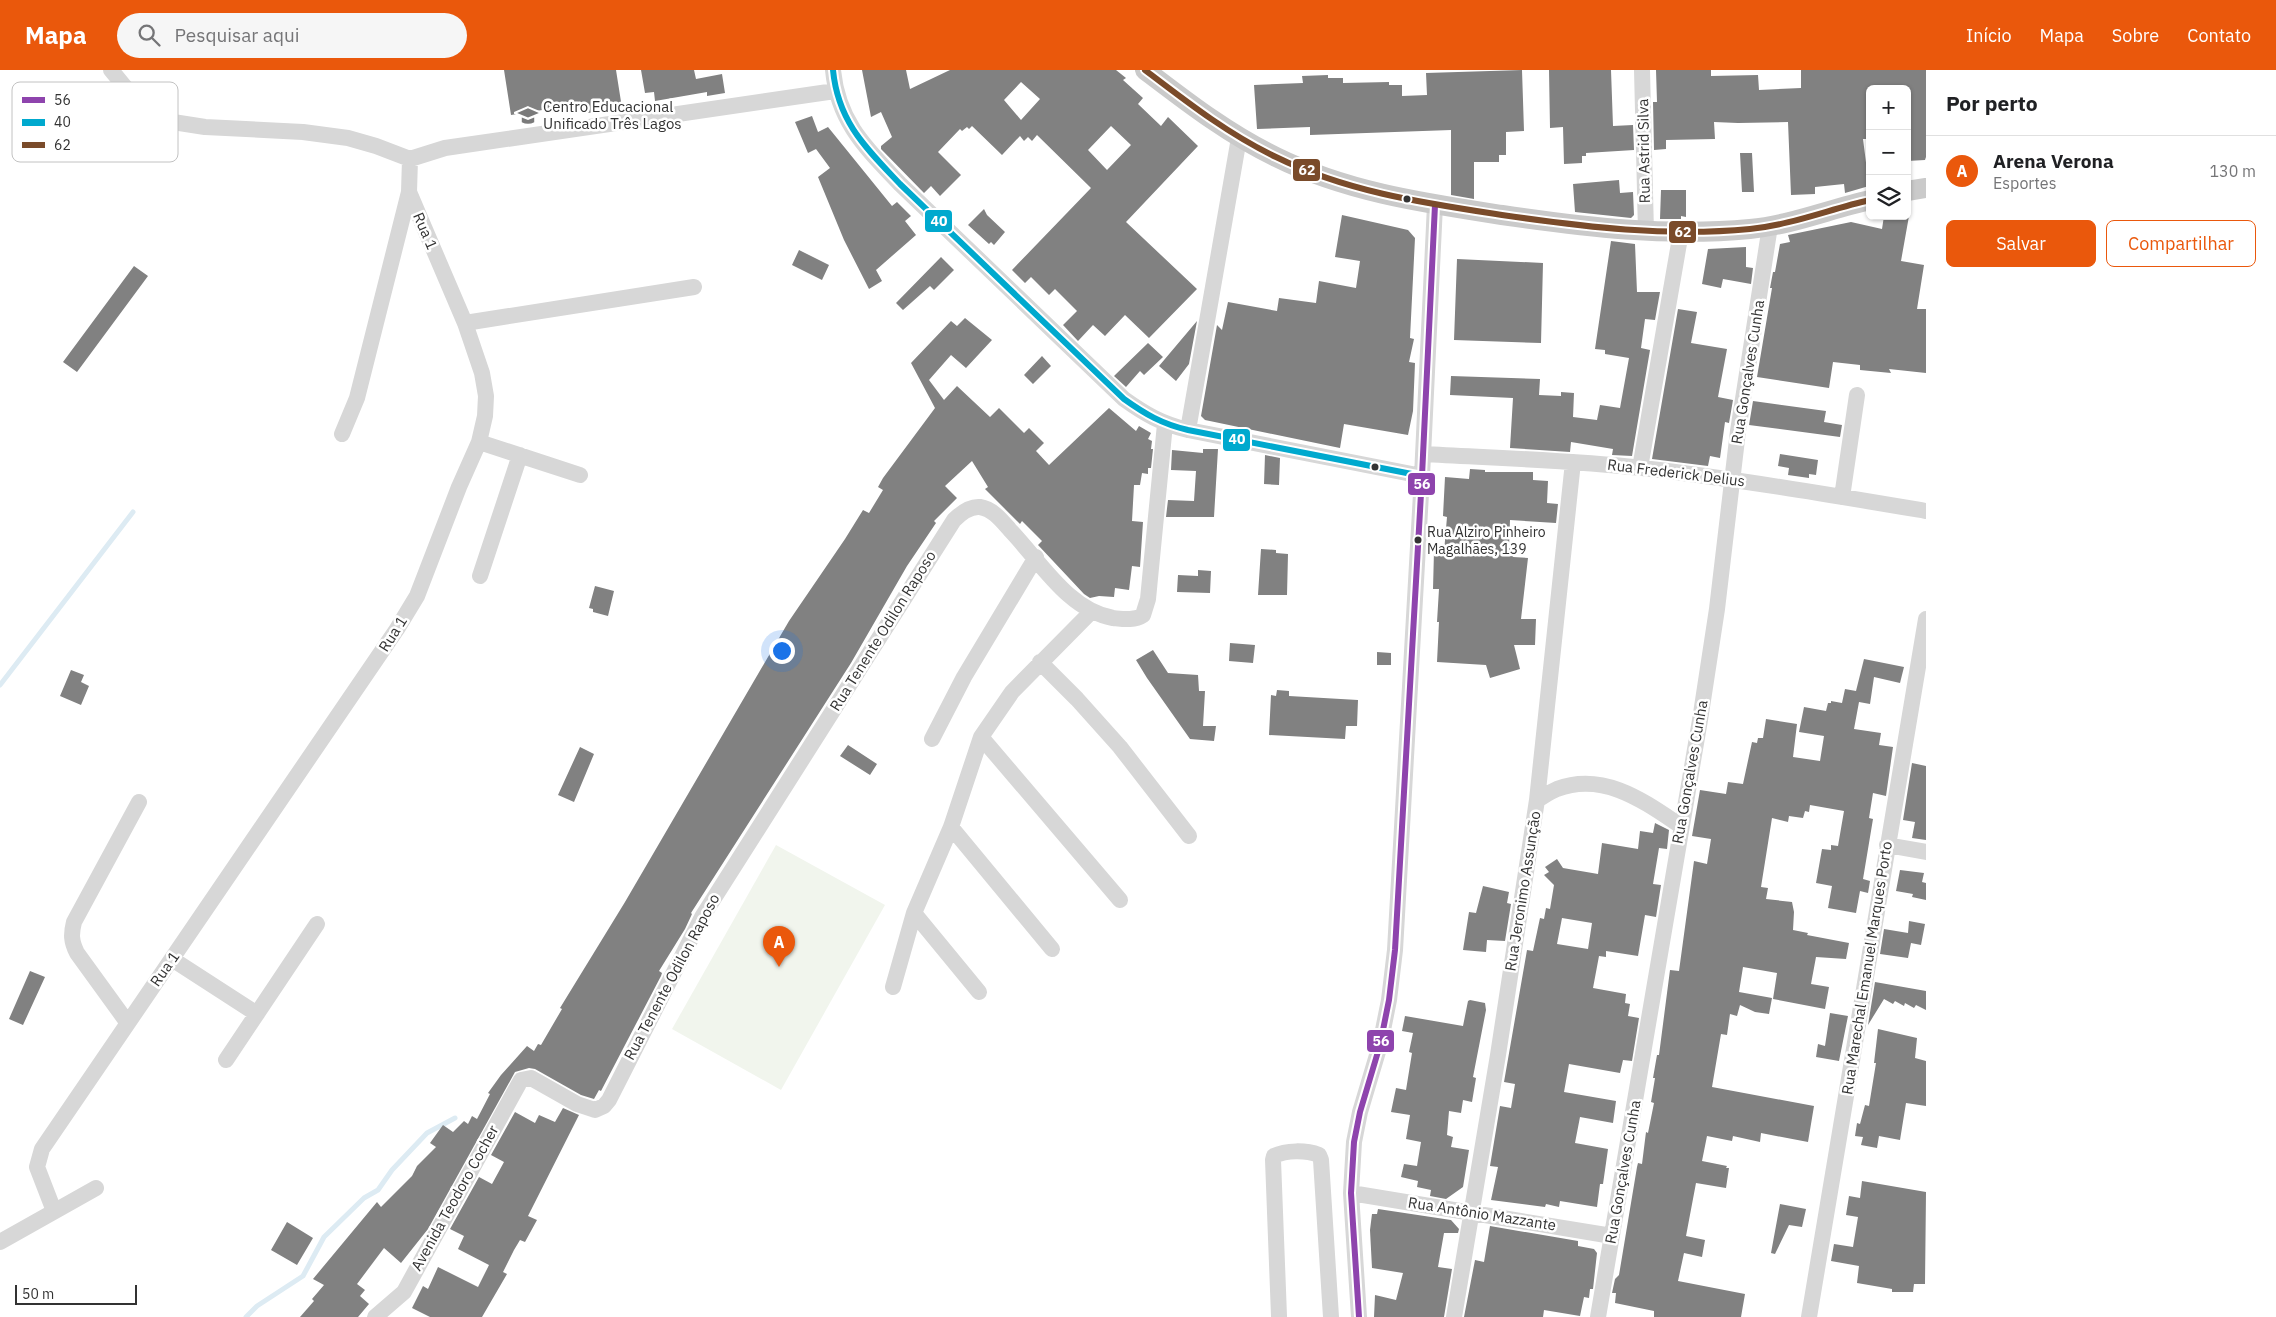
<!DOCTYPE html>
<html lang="pt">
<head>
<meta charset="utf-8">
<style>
  :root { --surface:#fff; --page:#f6f6f6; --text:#202124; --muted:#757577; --line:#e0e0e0; --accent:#ea580c }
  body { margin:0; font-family:"IBM Plex Sans",sans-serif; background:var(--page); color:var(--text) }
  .controls { position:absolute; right:15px; top:15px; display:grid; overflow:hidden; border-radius:8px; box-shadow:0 1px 4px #0004 }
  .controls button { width:45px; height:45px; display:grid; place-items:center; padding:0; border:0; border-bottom:1px solid var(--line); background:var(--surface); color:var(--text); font:25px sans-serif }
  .scale { position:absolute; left:15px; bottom:12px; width:122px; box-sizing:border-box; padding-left:5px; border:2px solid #333; border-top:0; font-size:14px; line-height:18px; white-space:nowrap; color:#333; -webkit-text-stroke:4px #fff; paint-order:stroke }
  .you { position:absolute; left:781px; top:580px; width:18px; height:18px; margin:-12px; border:4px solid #fff; border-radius:50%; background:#1a73e8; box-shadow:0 0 0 8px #1a73e833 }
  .badge { display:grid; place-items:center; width:32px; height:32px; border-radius:50%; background:var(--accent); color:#fff; font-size:16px; font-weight:700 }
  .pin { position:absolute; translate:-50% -41px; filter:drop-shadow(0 1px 2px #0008) }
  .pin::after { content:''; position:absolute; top:26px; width:18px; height:15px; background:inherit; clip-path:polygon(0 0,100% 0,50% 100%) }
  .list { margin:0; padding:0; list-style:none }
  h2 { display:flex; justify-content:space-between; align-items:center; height:65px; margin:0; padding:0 20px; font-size:21px }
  h2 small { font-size:16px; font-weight:400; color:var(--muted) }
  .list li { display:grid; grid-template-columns:32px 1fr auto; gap:15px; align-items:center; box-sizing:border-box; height:70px; padding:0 20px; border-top:1px solid var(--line) }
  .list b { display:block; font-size:19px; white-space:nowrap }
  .list p { margin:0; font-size:16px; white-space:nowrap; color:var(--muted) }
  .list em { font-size:16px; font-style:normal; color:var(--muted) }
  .actions { display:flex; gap:10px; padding:15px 20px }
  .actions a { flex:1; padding:11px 0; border:1px solid var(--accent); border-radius:8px; text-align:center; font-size:18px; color:var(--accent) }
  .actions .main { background:var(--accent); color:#fff }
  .icon { flex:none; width:28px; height:28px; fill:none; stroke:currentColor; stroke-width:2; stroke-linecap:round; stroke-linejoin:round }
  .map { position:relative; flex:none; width:1926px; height:1247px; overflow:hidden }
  header { display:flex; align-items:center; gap:30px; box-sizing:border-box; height:70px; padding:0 25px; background:var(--accent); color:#fff }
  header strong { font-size:24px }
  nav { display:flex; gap:28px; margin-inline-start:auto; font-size:18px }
  .search { width:350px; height:45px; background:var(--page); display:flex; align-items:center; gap:12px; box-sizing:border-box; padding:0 18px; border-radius:28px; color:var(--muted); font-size:19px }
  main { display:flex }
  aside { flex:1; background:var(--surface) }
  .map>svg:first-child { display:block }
  .green { fill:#f1f5ed }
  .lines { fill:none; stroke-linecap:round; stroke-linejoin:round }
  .stream { stroke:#ddebf3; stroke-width:5 }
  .building { fill:#818181; fill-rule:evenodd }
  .minor { stroke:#d7d7d7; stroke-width:16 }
  .major { stroke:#cacaca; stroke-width:20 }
  .bus-1-casing { stroke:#fff; stroke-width:10 }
  .bus-2-casing { stroke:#fff; stroke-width:10 }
  .bus-3-casing { stroke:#fff; stroke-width:10 }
  .bus-1 { stroke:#8e44ad; stroke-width:6 }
  .bus-2 { stroke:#00a9ce; stroke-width:6 }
  .bus-3 { stroke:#7a4b2a; stroke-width:6 }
  .bus-dot { fill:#333; stroke:#fff; stroke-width:2 }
  .labels { text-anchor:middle; stroke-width:5; stroke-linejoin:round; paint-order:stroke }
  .bus-label { font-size:14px; fill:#333; stroke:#fff; text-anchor:start }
  .poi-label { font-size:15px; fill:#333; stroke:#fff; text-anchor:start }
  .street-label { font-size:15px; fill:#333; stroke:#fff }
  .key { fill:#fff; stroke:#c2c2c2; stroke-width:1 }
  .key-label { font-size:14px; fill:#333 }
  .line-badge { stroke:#fff; stroke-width:2 }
  .badge-label { font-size:14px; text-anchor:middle; font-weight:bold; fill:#fff }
</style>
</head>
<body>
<header>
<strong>Mapa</strong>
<div class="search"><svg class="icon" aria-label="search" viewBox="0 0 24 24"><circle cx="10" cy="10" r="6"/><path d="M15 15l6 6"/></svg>Pesquisar aqui</div>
<nav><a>Início</a><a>Mapa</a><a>Sobre</a><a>Contato</a></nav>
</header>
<main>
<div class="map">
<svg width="1926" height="1247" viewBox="0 0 1926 1247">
  <rect width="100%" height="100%" fill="#fff"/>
  <!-- green -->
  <path class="green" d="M776 775 885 835 781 1020 672 959Z"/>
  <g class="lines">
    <!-- stream -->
    <path class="stream" d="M0 615 133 442
      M246 1247 257 1236 303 1206 324 1167 364 1128 378 1120 392 1100 427 1063 455 1048"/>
  </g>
  <!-- building -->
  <path class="building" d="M504 0H616L622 38 588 43 586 33 511 45Z
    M641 0H694L696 9 722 4 725 23 707 26V22L655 31 654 22 645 23Z
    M862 0H906L910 19 950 0H1116L1126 8 1123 10 1143 28 1138 34 1161 56 1168 47 1198 76 1126 152 1197 219 1149 268 1125 245 1105 266 1093 255 1078 271 1063 255 1077 241 1055 219 1049 225 1031 207 1025 213 1012 200 1091 118 1037 65 1032 71 1028 67 1024 71 1020 66 1002 85 972 56 969 59 967 57 962 61 960 59 938 82 961 105 940 126 931 116 924 123 881 79V76L892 67 881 42 871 47ZM1021 12 1040 29 1021 50 1004 30ZM1111 56 1131 75 1107 100 1088 80Z
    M1522 0 1524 61 1506 62V85H1499V92H1474V129L1451 125V60L1310 65V57L1257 59 1254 15 1303 13 1302 6 1328 5V8H1343V13L1389 12V15H1402V26L1427 25 1426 3Z
    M1549 0H1611L1613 56 1633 55 1634 80 1586 83V86H1582V93L1564 94 1563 57 1550 58Z
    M1656 0H1711V6L1758 5 1759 20 1801 18V0H1926V87L1925 90 1907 91V51H1911L1910 19H1870V69H1863L1869 116 1845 123 1844 114 1815 117V124L1791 125 1788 52 1738 53 1714 52 1715 69 1666 70V79L1654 80 1653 32H1657Z
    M812 46 818 62 828 57 892 136 897 132 911 146 905 151 916 165 876 200 882 211 869 219 844 170 818 107 830 98 816 79 808 83 795 52Z
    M1740 83H1752L1754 122H1742Z
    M1619 110 1620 123 1633 122 1634 145 1631 148 1575 142 1573 114Z
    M1661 120H1686V147L1681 146V149H1660Z
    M984 139 987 145 1005 162 994 175 991 172 989 174 968 155Z
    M1342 145 1408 160 1415 168 1410 268 1414 269 1409 292 1415 293 1413 341 1408 365 1344 354 1340 378 1205 350 1201 346 1217 255 1222 260 1228 232 1277 241 1279 228 1316 233 1319 211 1356 218 1360 191 1335 187Z
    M1884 146H1909L1901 191 1924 195 1917 239H1926V303L1889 299 1891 303 1860 300V295L1833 292 1829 318 1757 307 1772 218H1770L1773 202H1775L1780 174 1790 172 1788 165 1851 152 1882 159Z
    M1611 171 1635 174 1637 222H1660L1655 250 1645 249 1641 278 1650 280 1632 386 1612 385 1613 379 1571 372 1570 382 1510 378 1513 328 1450 325 1451 306 1540 309 1539 325 1561 326V322L1574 323 1573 347 1597 350 1600 335 1620 338 1629 288 1605 284V280L1595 279Z
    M1746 177V197L1753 198 1751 214 1723 209 1721 218 1702 214 1708 179Z
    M799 180 829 195 822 210 792 195Z
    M941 187 954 200 934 220 930 216 903 240 896 233Z
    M1457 189 1543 193 1541 273 1454 270Z
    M134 196 148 206 77 302 63 292Z
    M1678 239 1697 242 1691 273 1727 279 1718 327 1733 330 1729 353 1725 352 1720 388 1710 386 1708 396 1652 389Z
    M965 248 992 270 966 298 951 285 929 310 944 330 957 316 990 347 999 338 1024 363 1029 358 1044 373 1036 381 1049 395 1109 338 1136 361 1139 356 1151 363 1148 369 1152 371 1151 379H1153L1151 398H1148V404L1142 403 1140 415H1134L1132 451 1143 452 1140 497 1132 496 1129 520 1115 518 1114 527 1099 526 1090 528 1084 524 1038 475 1042 471 1022 451 1020 454 985 419 988 417 972 391 945 416 957 428 934 451 936 453 907 496 851 593 691 843 692 844 685 859 659 901 662 903 661 906 601 1021 599 1020 594 1029 581 1025 535 999 529 998 515 1002 428 1159 401 1193 384 1178 357 1214 365 1220 360 1226 369 1234 358 1247H300L314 1231 312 1229 324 1215 313 1209 377 1132 381 1137 412 1106 417 1096 436 1077 430 1073 443 1055 453 1062 464 1051 468 1054 472 1046 477 1049 490 1024 488 1023 501 1005 527 976 534 981 538 974 541 975 562 939 560 938 625 832 789 551 845 469 863 440 869 443 883 420 878 417 883 408 935 338 911 293 951 251 957 256Z
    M1197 251 1189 294 1176 311 1159 296Z
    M1148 273 1163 287 1144 305 1140 301 1126 317 1114 306Z
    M1042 286 1051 296 1033 314 1024 305Z
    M1753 331 1826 341 1824 352 1842 355 1840 367 1749 355Z
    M1203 379H1218L1214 447H1166L1168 430 1194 431 1196 401 1171 400 1172 380 1203 383Z
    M1780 384 1818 390 1816 405 1809 404V408L1788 405 1789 398 1778 396Z
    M1265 385 1280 388 1279 415 1264 414Z
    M1470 399 1485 400V402H1533V410L1548 411 1547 433 1558 434 1556 453 1510 450 1509 478 1514 479 1513 487 1528 488 1521 549H1536L1535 575H1514L1520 599 1490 608 1486 595 1437 592 1439 552H1437L1439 519H1433L1434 481 1444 482 1447 447 1443 446 1445 407 1469 409Z
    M1261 479 1276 480V483L1288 484 1287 525H1258Z
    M1198 500 1211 501 1210 523 1177 522 1178 505 1198 506Z
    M595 516 614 521 608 546 593 542V539L589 538Z
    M1230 573 1255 575 1253 593 1229 591Z
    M1153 580 1168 603 1198 605 1199 621H1205L1203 656H1216L1214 671 1190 669 1147 608 1136 590Z
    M1377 582 1391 583V595H1377Z
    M1864 589 1904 597 1900 613 1874 607 1870 634 1859 632 1854 659 1881 663 1879 675 1893 677 1886 726 1873 723 1869 748 1873 749 1863 809 1870 811 1868 823 1860 821 1856 843 1828 838 1832 816 1816 813 1822 779 1831 780V775L1838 776 1844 741 1810 735 1809 742 1805 741 1803 748 1789 746 1788 752 1772 748 1761 817 1768 818 1766 829 1792 832 1794 842 1793 860 1808 863 1807 865 1849 873 1846 889 1816 887 1811 914 1829 917 1825 939 1773 929 1777 903 1743 897 1739 922 1772 928 1769 944 1755 942 1740 935 1737 946 1730 944 1727 965 1721 964 1712 1017 1814 1036 1808 1072 1761 1063 1760 1072 1733 1066 1732 1071 1707 1066 1702 1091 1727 1096 1726 1098H1729L1726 1118 1696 1113 1686 1166 1705 1170 1702 1187 1684 1183 1678 1211 1745 1224 1741 1247H1654V1241L1615 1233 1616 1223H1612L1615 1209 1619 1205 1637 1097 1638 1093 1642 1094 1646 1062 1648 1063 1654 1033 1651 1032 1655 1008H1653L1657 985H1659L1670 900 1679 901 1694 791 1707 794 1711 769 1692 766 1700 720 1726 724 1728 712 1743 714 1752 672 1757 673 1758 668H1763L1766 649 1797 654 1793 687 1820 691 1824 666 1799 662 1804 637 1826 641 1828 633H1831V631L1842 633 1845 619 1856 621Z
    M71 600 84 605 81 612 89 616 81 635 60 626Z
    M1277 620 1289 621V626L1358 630 1357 656H1346L1345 669 1269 665 1271 625 1276 626Z
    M848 675 877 694 870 705 840 686Z
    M580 677 594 684 574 732 558 725Z
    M1912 693 1926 696V770L1912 768 1915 752 1903 750Z
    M1655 753 1669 760 1667 779 1659 778 1653 814 1661 815 1656 847 1645 845 1638 886 1606 881V887L1599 886 1593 918 1626 924 1625 933 1630 934 1628 946 1639 948 1632 991 1623 990 1620 1003 1569 994 1564 1022 1616 1031 1613 1053 1580 1047 1575 1073 1608 1079 1603 1114H1600L1597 1137 1560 1131 1559 1137 1546 1134 1545 1137 1491 1130 1498 1097 1490 1096 1500 1036 1511 1038 1515 1014 1504 1012 1527 880 1533 881 1540 848 1544 849 1546 838 1550 839 1554 815 1544 805 1549 802 1545 797 1557 789 1563 798 1598 804 1602 773 1638 779 1640 761 1653 763ZM1562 848 1592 853 1588 879 1557 874Z
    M1900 800 1924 803 1922 812 1926 813V830L1912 827 1913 824 1896 821Z
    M1483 816 1509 822 1507 833 1511 834 1505 871 1487 870 1486 882 1463 880 1469 842 1476 843Z
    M1909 851 1925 854 1921 875 1911 873 1908 888 1880 884 1884 859 1908 863Z
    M30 901 45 907 23 955 9 949Z
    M1875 912 1926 921V940L1916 935 1914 938 1905 933 1904 936 1895 931 1893 934 1884 929 1868 955Z
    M1470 930 1485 933 1486 940 1473 1007 1476 1008 1472 1032 1463 1030 1461 1043 1449 1041 1447 1065 1453 1067 1451 1077 1469 1080 1463 1117 1446 1129 1430 1126 1431 1120 1417 1117 1418 1111 1401 1107 1404 1094 1417 1096 1421 1072 1406 1069 1410 1045 1391 1042 1396 1018 1406 1020 1412 983 1409 982 1413 963 1402 961 1405 946 1463 956 1468 931Z
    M1830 943 1848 946 1839 991 1816 987 1818 974 1825 976Z
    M1878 959 1917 968 1915 988 1926 991V1036L1906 1033 1900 1070 1879 1066 1877 1078 1861 1075 1863 1067 1855 1066 1857 1053 1860 1054 1865 1035 1869 1036 1876 993H1874Z
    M563 1038 579 1045 528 1146 537 1150 525 1172 520 1170 514 1180 503 1202 507 1204 482 1247H430L412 1238 423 1216 428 1219 438 1197 478 1217 489 1195 458 1179 464 1166 450 1159 479 1107 492 1114 504 1092 491 1085 515 1042 535 1053 539 1045 555 1052Z
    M1862 1111 1926 1122 1925 1214H1914L1913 1222H1892V1219L1857 1213 1859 1196 1831 1191 1834 1174 1853 1177 1858 1147 1846 1145 1849 1126 1860 1128Z
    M1780 1134 1806 1139 1802 1157 1789 1155 1775 1184 1771 1183Z
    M1378 1139 1451 1150 1459 1159 1458 1163H1444L1438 1197 1452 1199 1444 1247H1374L1375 1225 1396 1230 1403 1203 1372 1198 1370 1160 1372 1144H1377Z
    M287 1152 313 1168 297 1195 271 1180Z
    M1490 1156 1578 1171V1176L1594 1179 1597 1183 1593 1219H1590L1589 1228 1584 1227 1580 1246 1544 1240 1543 1247H1464L1475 1190 1484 1192Z"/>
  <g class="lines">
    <!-- minor -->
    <path class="minor" d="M111 0 130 23 151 41 173 52 205 57 303 62 348 68 376 76 410 89 445 78 835 21
      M833 0C838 52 866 78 900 114L1124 329C1145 344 1162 354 1188 360L1422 406
      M1642 0 1646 162
      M465 253 694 217
      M1188 360 1239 68
      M342 364 357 328 409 122
      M479 372 580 405
      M1423 384C1496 388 1569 390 1642 398 1737 409 1831 425 1926 441
      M1640 398 1681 162
      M1842 427 1857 325
      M480 506 520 385
      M1040 592 1077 629 1120 677 1189 766
      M981 667 1120 830
      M932 669 964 607 1036 487
      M1537 730C1544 726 1550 722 1557 719 1604 701 1645 732 1681 756
      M951 757 1052 879
      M1887 775 1926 782
      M914 843 979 922
      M172 889 257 944
      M893 917 914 843 951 757 981 667 1012 622 1092 541
      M127 952 77 883C71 871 71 864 74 852L139 732
      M226 990 317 854
      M1351 1123 1612 1166
      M54 1141 37 1097 42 1079 397 559 417 526 459 417 479 372 485 346 486 326 482 303 465 253 409 122 410 89
      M0 1172 96 1118
      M1279 1246 1273 1090 1274 1086C1286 1080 1306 1080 1319 1085L1321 1090 1331 1247
      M375 1247 404 1222 521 1010 531 1008 577 1034 595 1040 604 1036 609 1030 702 847 954 450C961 443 970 436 980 437 993 439 1002 451 1010 460 1040 491 1068 540 1113 548 1123 549 1134 551 1143 545L1148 529 1165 354
      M1359 1247 1351 1123 1354 1072 1360 1042 1380 975 1389 930 1395 880 1422 406 1435 135
      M1454 1247 1498 985 1537 730 1573 392
      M1598 1247 1700 650 1717 539 1738 361 1770 156
      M1809 1247 1926 549"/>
    <!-- major -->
    <path class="major" d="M1145 0C1187 32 1228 64 1276 87 1347 122 1424 133 1502 145 1585 157 1666 167 1750 159 1791 155 1830 139 1870 130
      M1907 121 1926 118"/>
    <defs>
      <path id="bus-1" d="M1359 1247 1351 1123 1354 1072 1360 1042 1380 975 1389 930 1395 880 1422 406 1435 135"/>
      <path id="bus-2" d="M833 0C838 52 866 78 900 114L1124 329C1145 344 1162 354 1188 360L1422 406"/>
      <path id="bus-3" d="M1145 0C1187 32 1228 64 1276 87 1347 122 1424 133 1502 145 1585 157 1666 167 1750 159 1791 155 1830 139 1870 130"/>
    </defs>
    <!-- bus-1 casing -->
    <use href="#bus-1" class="bus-1-casing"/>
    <!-- bus-2 casing -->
    <use href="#bus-2" class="bus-2-casing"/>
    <!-- bus-3 casing -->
    <use href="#bus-3" class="bus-3-casing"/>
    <!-- bus-1 -->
    <use href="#bus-1" class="bus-1"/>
    <!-- bus-2 -->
    <use href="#bus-2" class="bus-2"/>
    <!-- bus-3 -->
    <use href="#bus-3" class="bus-3"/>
  </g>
  <!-- icons -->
  <defs>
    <symbol id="school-bare" viewBox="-9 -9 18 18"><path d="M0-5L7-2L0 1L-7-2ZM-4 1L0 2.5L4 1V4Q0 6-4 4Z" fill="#7a7a7a" stroke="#fff" stroke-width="2.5" paint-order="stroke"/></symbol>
  </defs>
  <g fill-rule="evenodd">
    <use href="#school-bare" x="514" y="32" width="28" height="28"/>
  </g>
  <!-- markers -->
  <g class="bus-dot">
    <circle cx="1407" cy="129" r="4.5"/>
    <circle cx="1375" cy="397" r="4.5"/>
    <circle cx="1418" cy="470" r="4.5"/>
  </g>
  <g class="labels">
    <!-- bus labels -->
    <g class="bus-label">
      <text x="1427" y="467">Rua Alziro Pinheiro<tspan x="1427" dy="17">Magalhães, 139</tspan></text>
    </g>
    <!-- poi labels -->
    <g class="poi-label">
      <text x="543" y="42">Centro Educacional<tspan x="543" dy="17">Unificado Três Lagos</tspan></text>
    </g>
    <!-- street labels -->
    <g class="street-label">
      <text transform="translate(1644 81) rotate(-91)" y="5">Rua Astrid Silva</text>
      <text transform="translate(425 161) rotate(67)" y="5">Rua 1</text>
      <text transform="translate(1748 302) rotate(-81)" y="5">Rua Gonçalves Cunha</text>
      <text transform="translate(1676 403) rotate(7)" y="5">Rua Frederick Delius</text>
      <text transform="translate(883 561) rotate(-58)" y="5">Rua Tenente Odilon Raposo</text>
      <text transform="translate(393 564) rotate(-57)" y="5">Rua 1</text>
      <text transform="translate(1690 702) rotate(-80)" y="5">Rua Gonçalves Cunha</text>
      <text transform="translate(1523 821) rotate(-81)" y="5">Rua Jeronimo Assunção</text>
      <text transform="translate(1867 898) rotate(-81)" y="5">Rua Marechal Emanuel Marques Porto</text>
      <text transform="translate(165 899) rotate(-55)" y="5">Rua 1</text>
      <text transform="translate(672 907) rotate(-62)" y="5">Rua Tenente Odilon Raposo</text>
      <text transform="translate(1623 1102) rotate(-80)" y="5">Rua Gonçalves Cunha</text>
      <text transform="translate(455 1128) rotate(-61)" y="5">Avenida Teodoro Cocher</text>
      <text transform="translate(1482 1144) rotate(9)" y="5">Rua Antônio Mazzante</text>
    </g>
  </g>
  <!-- legend -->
  <rect x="12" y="12" width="166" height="80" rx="8" class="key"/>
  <rect x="22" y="27" width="23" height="6" fill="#8e44ad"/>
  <rect x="22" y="49" width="23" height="7" fill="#00a9ce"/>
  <rect x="22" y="72" width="23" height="6" fill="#7a4b2a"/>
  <g class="key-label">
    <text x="54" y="35">56</text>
    <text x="54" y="57">40</text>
    <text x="54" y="80">62</text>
  </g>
  <g class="line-badge">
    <rect x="1292" y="88" width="29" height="24" rx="5" fill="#7a4b2a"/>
    <rect x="924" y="139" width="29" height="24" rx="5" fill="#00a9ce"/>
    <rect x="1668" y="150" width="29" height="24" rx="5" fill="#7a4b2a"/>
    <rect x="1222" y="358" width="29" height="24" rx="5" fill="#00a9ce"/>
    <rect x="1407" y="402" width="29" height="24" rx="5" fill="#8e44ad"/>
    <rect x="1366" y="959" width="29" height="24" rx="5" fill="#8e44ad"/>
  </g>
  <g class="badge-label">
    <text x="1307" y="105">62</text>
    <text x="939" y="156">40</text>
    <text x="1683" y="167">62</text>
    <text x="1237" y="374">40</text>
    <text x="1422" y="419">56</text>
    <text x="1381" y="976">56</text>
  </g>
</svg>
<div class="controls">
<button>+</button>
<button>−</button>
<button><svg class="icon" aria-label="layers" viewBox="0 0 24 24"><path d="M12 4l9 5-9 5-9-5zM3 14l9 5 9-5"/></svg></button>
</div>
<div class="scale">50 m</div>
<div class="you"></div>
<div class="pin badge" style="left:779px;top:897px">A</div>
</div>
<aside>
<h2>Por perto<small></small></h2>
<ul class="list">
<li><span class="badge">A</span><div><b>Arena Verona</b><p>Esportes</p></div><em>130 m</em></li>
</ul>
<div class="actions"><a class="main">Salvar</a><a>Compartilhar</a></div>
</aside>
</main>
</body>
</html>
